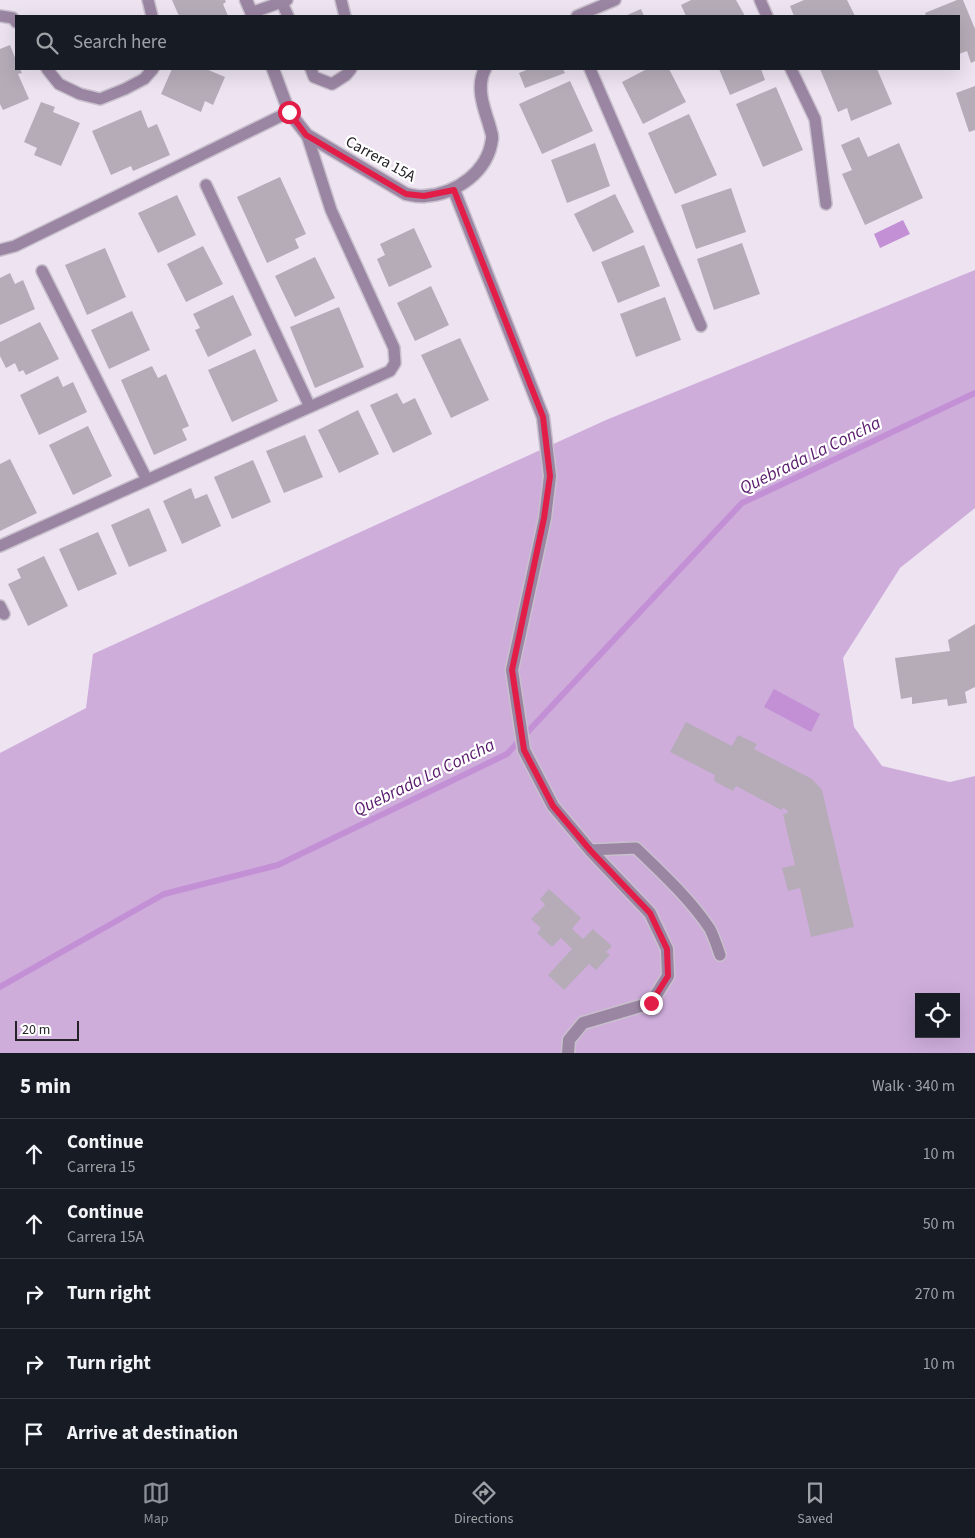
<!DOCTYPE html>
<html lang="en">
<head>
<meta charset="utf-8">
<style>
  :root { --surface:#171b24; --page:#20242c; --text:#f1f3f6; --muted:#9ea1a6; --line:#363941; --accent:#8c9099 }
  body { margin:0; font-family:"Source Sans 3",sans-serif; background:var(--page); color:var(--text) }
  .controls { position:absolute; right:15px; bottom:15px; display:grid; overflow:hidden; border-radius:0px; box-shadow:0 5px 20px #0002 }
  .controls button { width:45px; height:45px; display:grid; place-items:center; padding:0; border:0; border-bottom:1px solid var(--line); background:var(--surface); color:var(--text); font:25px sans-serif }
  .scale { position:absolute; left:15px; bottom:12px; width:64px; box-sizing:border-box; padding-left:5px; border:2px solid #262328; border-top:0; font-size:14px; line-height:18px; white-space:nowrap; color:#262328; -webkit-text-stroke:4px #fff; paint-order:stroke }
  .stop { position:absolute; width:15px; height:15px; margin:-11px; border:4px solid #e11d48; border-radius:50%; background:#fff }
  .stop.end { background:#e11d48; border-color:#fff; box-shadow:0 1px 5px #0008 }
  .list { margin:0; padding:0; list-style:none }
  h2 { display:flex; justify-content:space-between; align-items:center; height:65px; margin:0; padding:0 20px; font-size:21px }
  h2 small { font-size:16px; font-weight:400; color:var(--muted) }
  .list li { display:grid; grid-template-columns:32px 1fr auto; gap:15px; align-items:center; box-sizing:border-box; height:70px; padding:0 20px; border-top:1px solid var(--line) }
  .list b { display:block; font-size:19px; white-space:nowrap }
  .list p { margin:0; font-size:16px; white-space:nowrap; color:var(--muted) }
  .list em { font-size:16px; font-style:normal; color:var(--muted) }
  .icon { flex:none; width:28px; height:28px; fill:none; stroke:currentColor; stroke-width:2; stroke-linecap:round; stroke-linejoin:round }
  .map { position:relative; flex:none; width:975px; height:1053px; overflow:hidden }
  .search { position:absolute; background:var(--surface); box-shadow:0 5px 20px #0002; left:15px; right:15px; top:15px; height:55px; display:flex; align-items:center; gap:12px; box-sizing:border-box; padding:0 18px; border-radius:0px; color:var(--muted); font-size:19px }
  .sheet { height:415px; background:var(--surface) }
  nav { display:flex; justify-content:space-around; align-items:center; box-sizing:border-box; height:70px; border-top:1px solid var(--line); background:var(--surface); font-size:14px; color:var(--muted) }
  nav a { display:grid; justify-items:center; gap:2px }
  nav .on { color:var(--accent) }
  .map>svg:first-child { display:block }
  .green { fill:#ceaddb; fill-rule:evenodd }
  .water { fill:#c390d6 }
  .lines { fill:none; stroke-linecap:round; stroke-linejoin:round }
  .stream { stroke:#c390d6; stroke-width:6 }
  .building { fill:#b5acb8 }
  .service-casing { stroke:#c9c0cd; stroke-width:14 }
  .minor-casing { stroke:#c9c0cd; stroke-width:15 }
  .service { stroke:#9a85a3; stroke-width:11 }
  .minor { stroke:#9a85a3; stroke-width:12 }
  .route { stroke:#e11d48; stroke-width:6 }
  .labels { text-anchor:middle; stroke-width:4.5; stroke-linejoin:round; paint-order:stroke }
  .street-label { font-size:16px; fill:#262328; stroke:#fff }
  .water-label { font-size:18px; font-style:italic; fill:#58196c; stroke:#fff }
</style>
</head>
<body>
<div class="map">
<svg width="975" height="1053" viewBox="0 0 975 1053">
  <rect width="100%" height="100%" fill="#ede3f1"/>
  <!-- green -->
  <path class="green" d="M975 270V508L900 568 843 658 854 727 882 766 950 782 975 776V1053H0V753L86 708 93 654 606 420ZM919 997H956V1034H919Z"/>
  <!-- water -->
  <path class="water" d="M903 220 910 234 880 248 874 234Z
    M774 689 820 714 811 732 764 707Z"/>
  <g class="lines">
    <!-- stream -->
    <path class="stream" d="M0 987 164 894 278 865 507 754 742 503 975 393"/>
  </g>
  <!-- building -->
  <path class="building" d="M172 0H225L226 2 223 4 228 16H179Z
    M691 0H736L745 16H686L681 5Z
    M804 0H847L855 16H794L790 6Z
    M957 0H963L975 29V61L971 63 967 51 959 54V16H926L925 13Z
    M641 9 644 16H625Z
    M10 45 16 60V69H20L22 73 18 74 29 99 3 110 0 104V49Z
    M172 69H206L225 77 213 105 205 101 201 112 161 94Z
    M529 69H563L565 73 525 88 519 73Z
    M647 69H669L686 102 643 124 622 82Z
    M719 69H761L765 80 730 95Z
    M820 69H877L892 104 851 121 847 108 838 112Z
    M570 81 593 131 542 154 519 104Z
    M975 86V130L969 132 956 93Z
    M776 87 803 150 763 167 736 104Z
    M41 102 55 107 53 112 80 123 61 166 34 155 37 148 24 142Z
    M141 110 148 128 157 124 170 155 133 171 131 166 111 175 92 131Z
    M689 114 717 175 675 194 648 133Z
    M859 137 868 157 899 143 923 198 865 225 842 174 852 170 841 145Z
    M595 143 610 186 567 203 551 160Z
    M280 177 306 234 295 239 299 248 267 263 237 197Z
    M731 188 746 232 696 249 681 205Z
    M615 194 634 232 593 252 574 214Z
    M177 195 196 235 158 253 138 213Z
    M414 228 432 267 389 287 377 259 385 255 380 244Z
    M742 243 760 294 714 310 697 259Z
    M644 245 660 286 618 303 601 262Z
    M203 246 223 284 186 302 167 264Z
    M105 248 126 297 87 315 65 265Z
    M315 257 335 298 295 317 275 276Z
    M10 273 15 284 23 280 35 309 0 325V278Z
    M431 286 449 325 415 341 397 303Z
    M233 295 252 335 208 357 195 330 200 328 193 314Z
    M665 297 681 340 636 357 620 314Z
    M339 307 364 367 315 388 290 327Z
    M132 311 150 350 109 369 91 330Z
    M40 322 59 359 26 375 23 370 19 372 15 363 6 368 0 356V342Z
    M460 338 489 400 451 418 421 355Z
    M255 349 278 401 232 422 208 370Z
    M152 366 158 378 166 374 189 426 182 429 187 440 154 455 121 380Z
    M58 376 63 387 73 382 87 412 39 435 20 395Z
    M397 393 403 404 415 398 432 434 393 453 370 405Z
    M358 410 379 454 339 473 318 430Z
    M88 426 112 476 73 495 49 445Z
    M305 435 323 477 284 493 266 451Z
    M10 459 37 513 0 531V464Z
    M253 460 271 502 232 519 214 477Z
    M191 488 195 499 207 494 221 526 182 544 163 501Z
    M149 508 167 551 129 567 111 525Z
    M98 532 117 574 78 591 59 549Z
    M44 556 68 606 28 626 8 584 21 578 17 569Z
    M975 624V687L965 692 967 703 948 706 947 699 912 704V697L901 699 895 658 950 651 948 640Z
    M686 722 732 746 738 735 757 744 754 749 812 779 822 790 854 927 811 937 800 888 788 891 782 868 795 865 783 814 788 813 787 810 783 808 781 810 736 786 733 791 714 781 715 775 670 752Z
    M549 889 581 918 572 929 583 939 593 929 612 946 606 952 610 955 596 970 589 964 564 990 548 975 572 949 561 938 552 947 537 933 541 928 531 919 545 905 540 899Z"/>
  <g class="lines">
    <defs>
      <path id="service" d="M148 0 152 16
        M341 0 345 16
        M760 0 767 16
        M282 3 288 16
        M251 13 287 0
        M0 16 13 18 16 22
        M577 16 615 0
        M47 69 59 84 80 94 100 99 125 89 144 79 153 69
        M311 69 314 77 332 84 346 75 351 69
        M590 69 701 326
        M791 69 815 119 826 204
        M206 185 310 407
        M0 250 15 246 289 112
        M42 271 147 480
        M0 546 390 371 395 363 394 348 331 210 307 135
        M0 606 4 614
        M590 850 636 848C662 873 690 899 710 929 714 937 717 946 720 955"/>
      <path id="minor" d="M246 0 253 16
        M273 69 289 112 307 135 406 194C412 195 419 197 425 196 456 194 488 172 492 139 493 135 490 129 489 124 483 106 476 86 485 69
        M454 190 543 417 550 476 545 518 512 670 524 750 553 806 590 850 650 913 667 949 668 976 651 1003 583 1023 569 1040 568 1053"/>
    </defs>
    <!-- service casing -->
    <use href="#service" class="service-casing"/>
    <!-- minor casing -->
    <use href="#minor" class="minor-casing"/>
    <!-- service -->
    <use href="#service" class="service"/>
    <!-- minor -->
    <use href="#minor" class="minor"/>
  </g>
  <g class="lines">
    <!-- route -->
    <path class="route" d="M289 112 306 135 406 194 424 196 454 190 543 417 550 476 544 518 512 670 524 750 553 806 590 850 650 913 667 949 668 976 651 1003"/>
  </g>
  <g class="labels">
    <!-- street labels -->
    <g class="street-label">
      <text transform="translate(381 158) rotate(29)" y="6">Carrera 15A</text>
    </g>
    <!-- water labels -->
    <g class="water-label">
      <text transform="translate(810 455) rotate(-26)" y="6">Quebrada La Concha</text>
      <text transform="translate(424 777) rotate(-26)" y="6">Quebrada La Concha</text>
    </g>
  </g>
</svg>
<div class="controls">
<button><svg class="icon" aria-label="locate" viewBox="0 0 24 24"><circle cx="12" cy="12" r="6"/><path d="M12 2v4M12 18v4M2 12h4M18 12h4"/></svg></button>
</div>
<div class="scale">20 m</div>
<div class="stop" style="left:289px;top:112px"></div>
<div class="stop end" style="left:651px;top:1003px"></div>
<div class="search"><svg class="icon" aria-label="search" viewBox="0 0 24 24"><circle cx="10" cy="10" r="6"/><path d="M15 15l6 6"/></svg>Search here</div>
</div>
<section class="sheet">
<h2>5 min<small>Walk · 340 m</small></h2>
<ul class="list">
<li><svg class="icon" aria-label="ahead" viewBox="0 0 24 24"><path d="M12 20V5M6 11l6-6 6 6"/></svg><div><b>Continue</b><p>Carrera 15</p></div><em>10 m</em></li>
<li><svg class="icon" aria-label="ahead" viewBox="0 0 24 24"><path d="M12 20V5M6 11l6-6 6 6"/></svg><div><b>Continue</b><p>Carrera 15A</p></div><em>50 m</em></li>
<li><svg class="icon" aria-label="right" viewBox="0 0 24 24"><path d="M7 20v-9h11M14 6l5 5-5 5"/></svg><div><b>Turn right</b></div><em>270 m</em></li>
<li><svg class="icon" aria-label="right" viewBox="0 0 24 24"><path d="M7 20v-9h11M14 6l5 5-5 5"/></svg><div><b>Turn right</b></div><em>10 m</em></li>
<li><svg class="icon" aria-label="arrive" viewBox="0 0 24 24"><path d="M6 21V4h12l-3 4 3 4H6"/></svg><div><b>Arrive at destination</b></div></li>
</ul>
</section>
<nav>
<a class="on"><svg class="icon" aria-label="map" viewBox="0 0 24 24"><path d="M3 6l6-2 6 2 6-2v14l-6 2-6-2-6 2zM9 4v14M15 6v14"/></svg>Map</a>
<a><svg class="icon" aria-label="directions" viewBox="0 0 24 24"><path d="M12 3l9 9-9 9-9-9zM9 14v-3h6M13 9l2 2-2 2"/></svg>Directions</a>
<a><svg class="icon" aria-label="saved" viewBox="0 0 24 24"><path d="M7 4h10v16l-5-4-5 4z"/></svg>Saved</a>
</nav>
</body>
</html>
